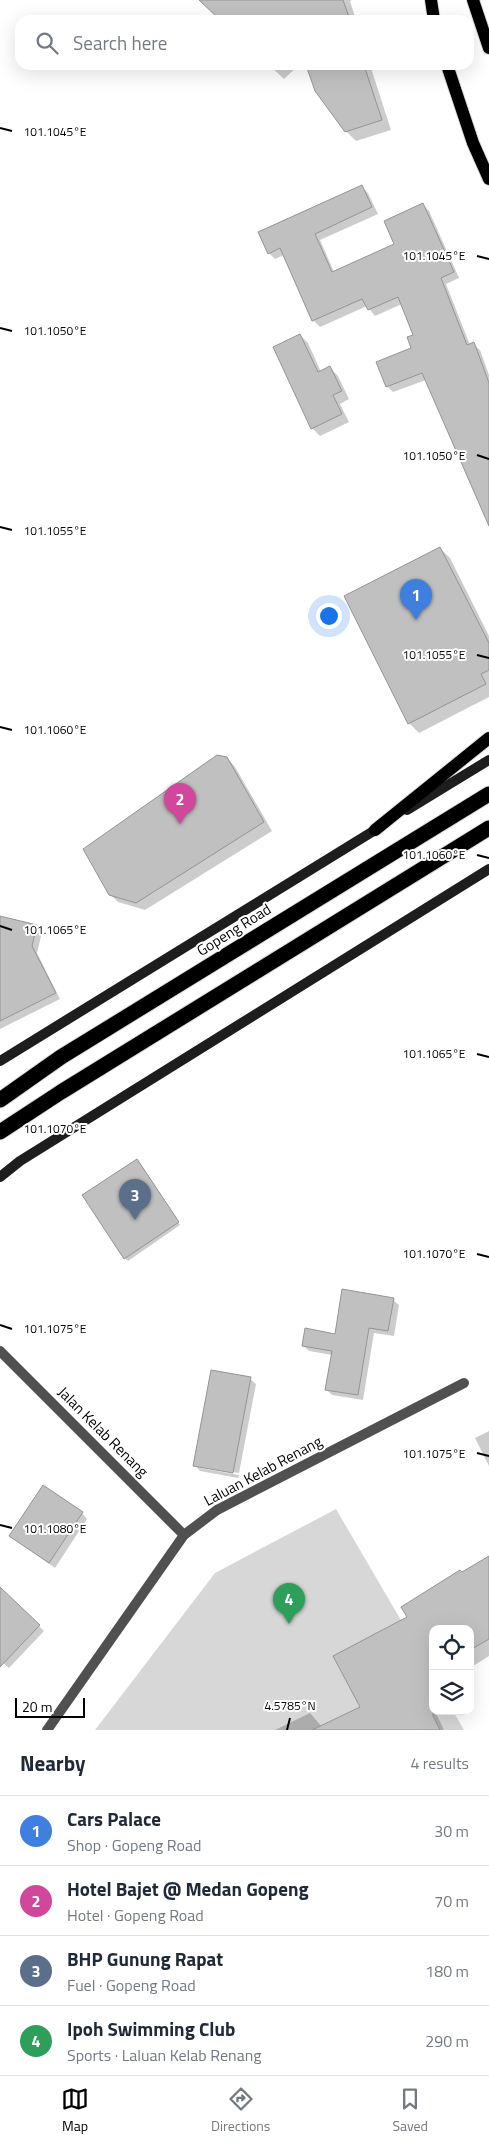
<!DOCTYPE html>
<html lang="en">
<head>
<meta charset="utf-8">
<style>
  :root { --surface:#fff; --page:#f6f6f7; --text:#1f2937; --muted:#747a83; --line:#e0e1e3; --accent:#000 }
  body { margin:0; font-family:"Titillium Web",sans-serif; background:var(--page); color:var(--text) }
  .controls { position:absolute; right:15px; bottom:15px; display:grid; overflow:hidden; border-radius:10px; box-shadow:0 5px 20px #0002 }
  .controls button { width:45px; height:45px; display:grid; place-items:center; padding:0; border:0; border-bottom:1px solid var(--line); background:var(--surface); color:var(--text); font:25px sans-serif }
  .scale { position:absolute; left:15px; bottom:12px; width:70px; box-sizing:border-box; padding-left:5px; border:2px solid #000; border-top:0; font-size:14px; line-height:18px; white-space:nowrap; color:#000; -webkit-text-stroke:4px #fff; paint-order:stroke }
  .you { position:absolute; left:328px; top:615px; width:18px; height:18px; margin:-12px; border:4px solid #fff; border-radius:50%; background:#1a73e8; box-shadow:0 0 0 8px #1a73e833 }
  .badge { display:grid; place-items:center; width:32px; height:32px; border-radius:50%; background:var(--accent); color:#fff; font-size:16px; font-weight:700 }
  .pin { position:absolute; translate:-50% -41px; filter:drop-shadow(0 1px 2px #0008) }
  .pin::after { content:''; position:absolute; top:26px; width:18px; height:15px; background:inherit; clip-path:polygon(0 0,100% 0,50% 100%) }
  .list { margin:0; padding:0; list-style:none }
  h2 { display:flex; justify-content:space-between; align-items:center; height:65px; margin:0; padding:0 20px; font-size:21px }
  h2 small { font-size:16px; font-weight:400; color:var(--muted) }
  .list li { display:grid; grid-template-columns:32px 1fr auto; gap:15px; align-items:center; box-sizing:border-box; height:70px; padding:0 20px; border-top:1px solid var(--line) }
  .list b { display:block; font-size:19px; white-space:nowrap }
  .list p { margin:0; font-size:16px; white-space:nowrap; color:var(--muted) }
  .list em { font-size:16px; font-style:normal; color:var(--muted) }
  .icon { flex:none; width:28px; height:28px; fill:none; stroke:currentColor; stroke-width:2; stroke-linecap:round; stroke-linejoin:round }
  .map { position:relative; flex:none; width:489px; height:1730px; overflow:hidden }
  .search { position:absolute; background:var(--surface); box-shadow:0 5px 20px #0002; left:15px; right:15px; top:15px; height:55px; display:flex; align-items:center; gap:12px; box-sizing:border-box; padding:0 18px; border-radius:15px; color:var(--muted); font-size:19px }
  .sheet { height:345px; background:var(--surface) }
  nav { display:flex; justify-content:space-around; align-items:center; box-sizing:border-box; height:70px; border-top:1px solid var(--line); background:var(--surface); font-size:14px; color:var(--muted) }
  nav a { display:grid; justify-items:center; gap:2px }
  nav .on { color:var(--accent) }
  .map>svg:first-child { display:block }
  .green { fill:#d7d7d7 }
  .shadow { fill:#0003 }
  .building { fill:#c0c0c0; stroke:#949494 }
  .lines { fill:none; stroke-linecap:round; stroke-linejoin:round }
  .primary-casing { stroke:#dbdbdb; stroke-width:14 }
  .highway-casing { stroke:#dbdbdb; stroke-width:17 }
  .street { stroke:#505050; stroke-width:10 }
  .secondary { stroke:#1d1d1d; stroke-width:10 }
  .primary { stroke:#000; stroke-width:12 }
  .highway { stroke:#000; stroke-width:15 }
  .ticks { fill:none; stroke:#000; stroke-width:2 }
  .labels { text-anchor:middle; stroke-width:4; stroke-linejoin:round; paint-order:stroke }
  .street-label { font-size:15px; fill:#000; stroke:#fff }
  .ticks-label { font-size:12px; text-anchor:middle; fill:#000; stroke:#fff; stroke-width:4; stroke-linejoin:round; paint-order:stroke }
</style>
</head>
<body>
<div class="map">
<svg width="489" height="1730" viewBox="0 0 489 1730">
  <rect width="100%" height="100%" fill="#fff"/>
  <!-- green -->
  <path class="green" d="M336 1509 433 1675V1711H453L464 1730H95L215 1573Z"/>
  <!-- shadow -->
  <path class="shadow" d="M218 0H352L350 1 356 20H221Z
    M269 65H299L284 79Z
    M308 65H370L391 130 356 141 346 131Z
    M362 187 368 193 378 214 320 240 334 272 395 245 423 205 429 211 459 278 446 284 470 345 473 344 480 350 489 375V523L426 380 393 392 387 386 412 349 414 336 402 304 375 316 367 306 320 327 313 320 284 255 275 259 269 253Z
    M300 335 308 343 321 372 330 368 338 376 349 399 340 404 349 422 320 436 312 428Z
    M440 548 450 558 489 636V697L419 733 409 723Z
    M227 758 235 767 272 831 145 910 118 902 110 894Z
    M0 918 37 926 42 932 37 953 60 999 0 1029Z
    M140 1163 180 1225 128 1261 125 1258Z
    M393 1300 399 1305 394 1336 374 1333 363 1400 332 1395 326 1389 332 1355 309 1351 303 1345 336 1335Z
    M250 1379 256 1384 239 1473 199 1466V1468L239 1475 238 1478 200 1471 195 1465Z
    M489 1431V1466L475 1438Z
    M82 1513 87 1519 55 1568 11 1536Z
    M489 1556V1656L470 1668V1629H433V1711H435L444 1730H275L310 1713 322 1727 362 1708 408 1617Z
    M0 1589 44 1631 9 1668 0 1660Z"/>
  <!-- building -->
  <path class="building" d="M199 0H343L350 20H220Z
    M306 65H364L382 120 345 132 315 91Z
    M362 185 372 207 315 234 332 272 394 244 384 221 423 203 454 272 441 278 467 345 474 342 489 383V526L422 373 386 387 376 362 411 348 407 337 413 335 398 297 368 310 362 299 312 321 280 248 268 254 258 232Z
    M300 334 318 372 330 366 342 391 333 395 342 414 311 429 273 347Z
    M440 547 489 643V670L481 674 486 684 408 724 344 596Z
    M217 755 227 757 264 822 136 903 109 895 83 849Z
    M0 916 37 925 32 946 56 993 0 1021Z
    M137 1159 179 1222 124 1259 82 1195Z
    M342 1289 394 1298 388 1331 369 1328 358 1395 325 1390 332 1351 302 1346 305 1328 335 1334Z
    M211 1370 251 1377 233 1473 193 1466Z
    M43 1485 83 1512 49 1563 9 1536Z
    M489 1556V1639L470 1650V1629H433V1716L440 1730H312L360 1707 333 1656 407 1617 401 1607 460 1570 462 1572Z
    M0 1587 40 1625 0 1667Z"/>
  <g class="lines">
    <defs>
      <path id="primary" d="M431 0 434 20
        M473 0 489 48
        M447 65 473 143 489 179
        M375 830 489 738"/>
      <path id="highway" d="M0 1100 61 1057 489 794
        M0 1132 61 1092 489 828"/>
    </defs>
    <!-- primary casing -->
    <use href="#primary" class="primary-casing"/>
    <!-- highway casing -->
    <use href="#highway" class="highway-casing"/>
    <!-- street -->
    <path class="street" d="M0 1351 184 1535
      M47 1730 184 1535 217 1510 464 1383"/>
    <!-- secondary -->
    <path class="secondary" d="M407 810 489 760
      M0 1061 380 827
      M0 1177 20 1161 489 869"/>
    <!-- primary -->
    <use href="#primary" class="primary"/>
    <!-- highway -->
    <use href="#highway" class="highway"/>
  </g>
  <!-- ticks -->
  <path class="ticks" d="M0 128 12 131M477 256 489 259M0 328 12 331M477 455 489 459M0 527 12 530M477 655 489 658M0 727 12 730M477 855 489 858M0 926 12 930M477 1054 489 1057M0 1126 12 1129M477 1254 489 1257M0 1325 12 1329M477 1453 489 1456M0 1525 12 1528M287 1730 290 1718"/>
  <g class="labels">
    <!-- street labels -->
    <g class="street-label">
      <text transform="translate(234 930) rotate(-32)" y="5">Gopeng Road</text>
      <text transform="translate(103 1432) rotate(45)" y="5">Jalan Kelab Renang</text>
      <text transform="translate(263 1471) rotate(-28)" y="5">Laluan Kelab Renang</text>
    </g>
  </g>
  <g class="ticks-label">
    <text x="55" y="136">101.1045°E</text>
    <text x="434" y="260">101.1045°E</text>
    <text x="55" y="335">101.1050°E</text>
    <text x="434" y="460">101.1050°E</text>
    <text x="55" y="535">101.1055°E</text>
    <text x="434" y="659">101.1055°E</text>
    <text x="55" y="734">101.1060°E</text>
    <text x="434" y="859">101.1060°E</text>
    <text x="55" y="934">101.1065°E</text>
    <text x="434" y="1058">101.1065°E</text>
    <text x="55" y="1133">101.1070°E</text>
    <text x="434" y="1258">101.1070°E</text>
    <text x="55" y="1333">101.1075°E</text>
    <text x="434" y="1458">101.1075°E</text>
    <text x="55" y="1533">101.1080°E</text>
    <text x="290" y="1710">4.5785°N</text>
  </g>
</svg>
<div class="controls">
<button><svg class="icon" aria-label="locate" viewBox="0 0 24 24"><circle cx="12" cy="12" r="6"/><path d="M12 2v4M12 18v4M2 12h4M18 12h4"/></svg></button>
<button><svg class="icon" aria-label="layers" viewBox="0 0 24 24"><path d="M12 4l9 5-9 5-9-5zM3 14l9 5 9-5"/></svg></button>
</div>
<div class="scale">20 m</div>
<div class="you"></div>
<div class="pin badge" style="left:416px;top:620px;background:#3f7fe0">1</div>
<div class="pin badge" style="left:180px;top:824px;background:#d1479c">2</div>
<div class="pin badge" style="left:135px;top:1220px;background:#5c6f8a">3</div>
<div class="pin badge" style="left:289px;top:1624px;background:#2e9e5b">4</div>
<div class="search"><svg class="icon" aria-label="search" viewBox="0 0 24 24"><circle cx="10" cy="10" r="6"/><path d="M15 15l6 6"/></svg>Search here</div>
</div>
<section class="sheet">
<h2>Nearby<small>4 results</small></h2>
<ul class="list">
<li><span class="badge" style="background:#3f7fe0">1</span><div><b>Cars Palace</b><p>Shop · Gopeng Road</p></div><em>30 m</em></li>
<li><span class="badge" style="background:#d1479c">2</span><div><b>Hotel Bajet @ Medan Gopeng</b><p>Hotel · Gopeng Road</p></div><em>70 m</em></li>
<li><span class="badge" style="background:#5c6f8a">3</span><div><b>BHP Gunung Rapat</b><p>Fuel · Gopeng Road</p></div><em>180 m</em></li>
<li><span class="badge" style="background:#2e9e5b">4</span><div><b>Ipoh Swimming Club</b><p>Sports · Laluan Kelab Renang</p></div><em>290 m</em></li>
</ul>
</section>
<nav>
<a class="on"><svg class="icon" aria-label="map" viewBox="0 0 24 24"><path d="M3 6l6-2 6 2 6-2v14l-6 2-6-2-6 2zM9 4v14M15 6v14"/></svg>Map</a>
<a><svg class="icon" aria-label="directions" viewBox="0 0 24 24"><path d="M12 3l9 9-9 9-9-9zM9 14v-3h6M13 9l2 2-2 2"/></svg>Directions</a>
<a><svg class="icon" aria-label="saved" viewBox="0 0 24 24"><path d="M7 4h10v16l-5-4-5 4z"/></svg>Saved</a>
</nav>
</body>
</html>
